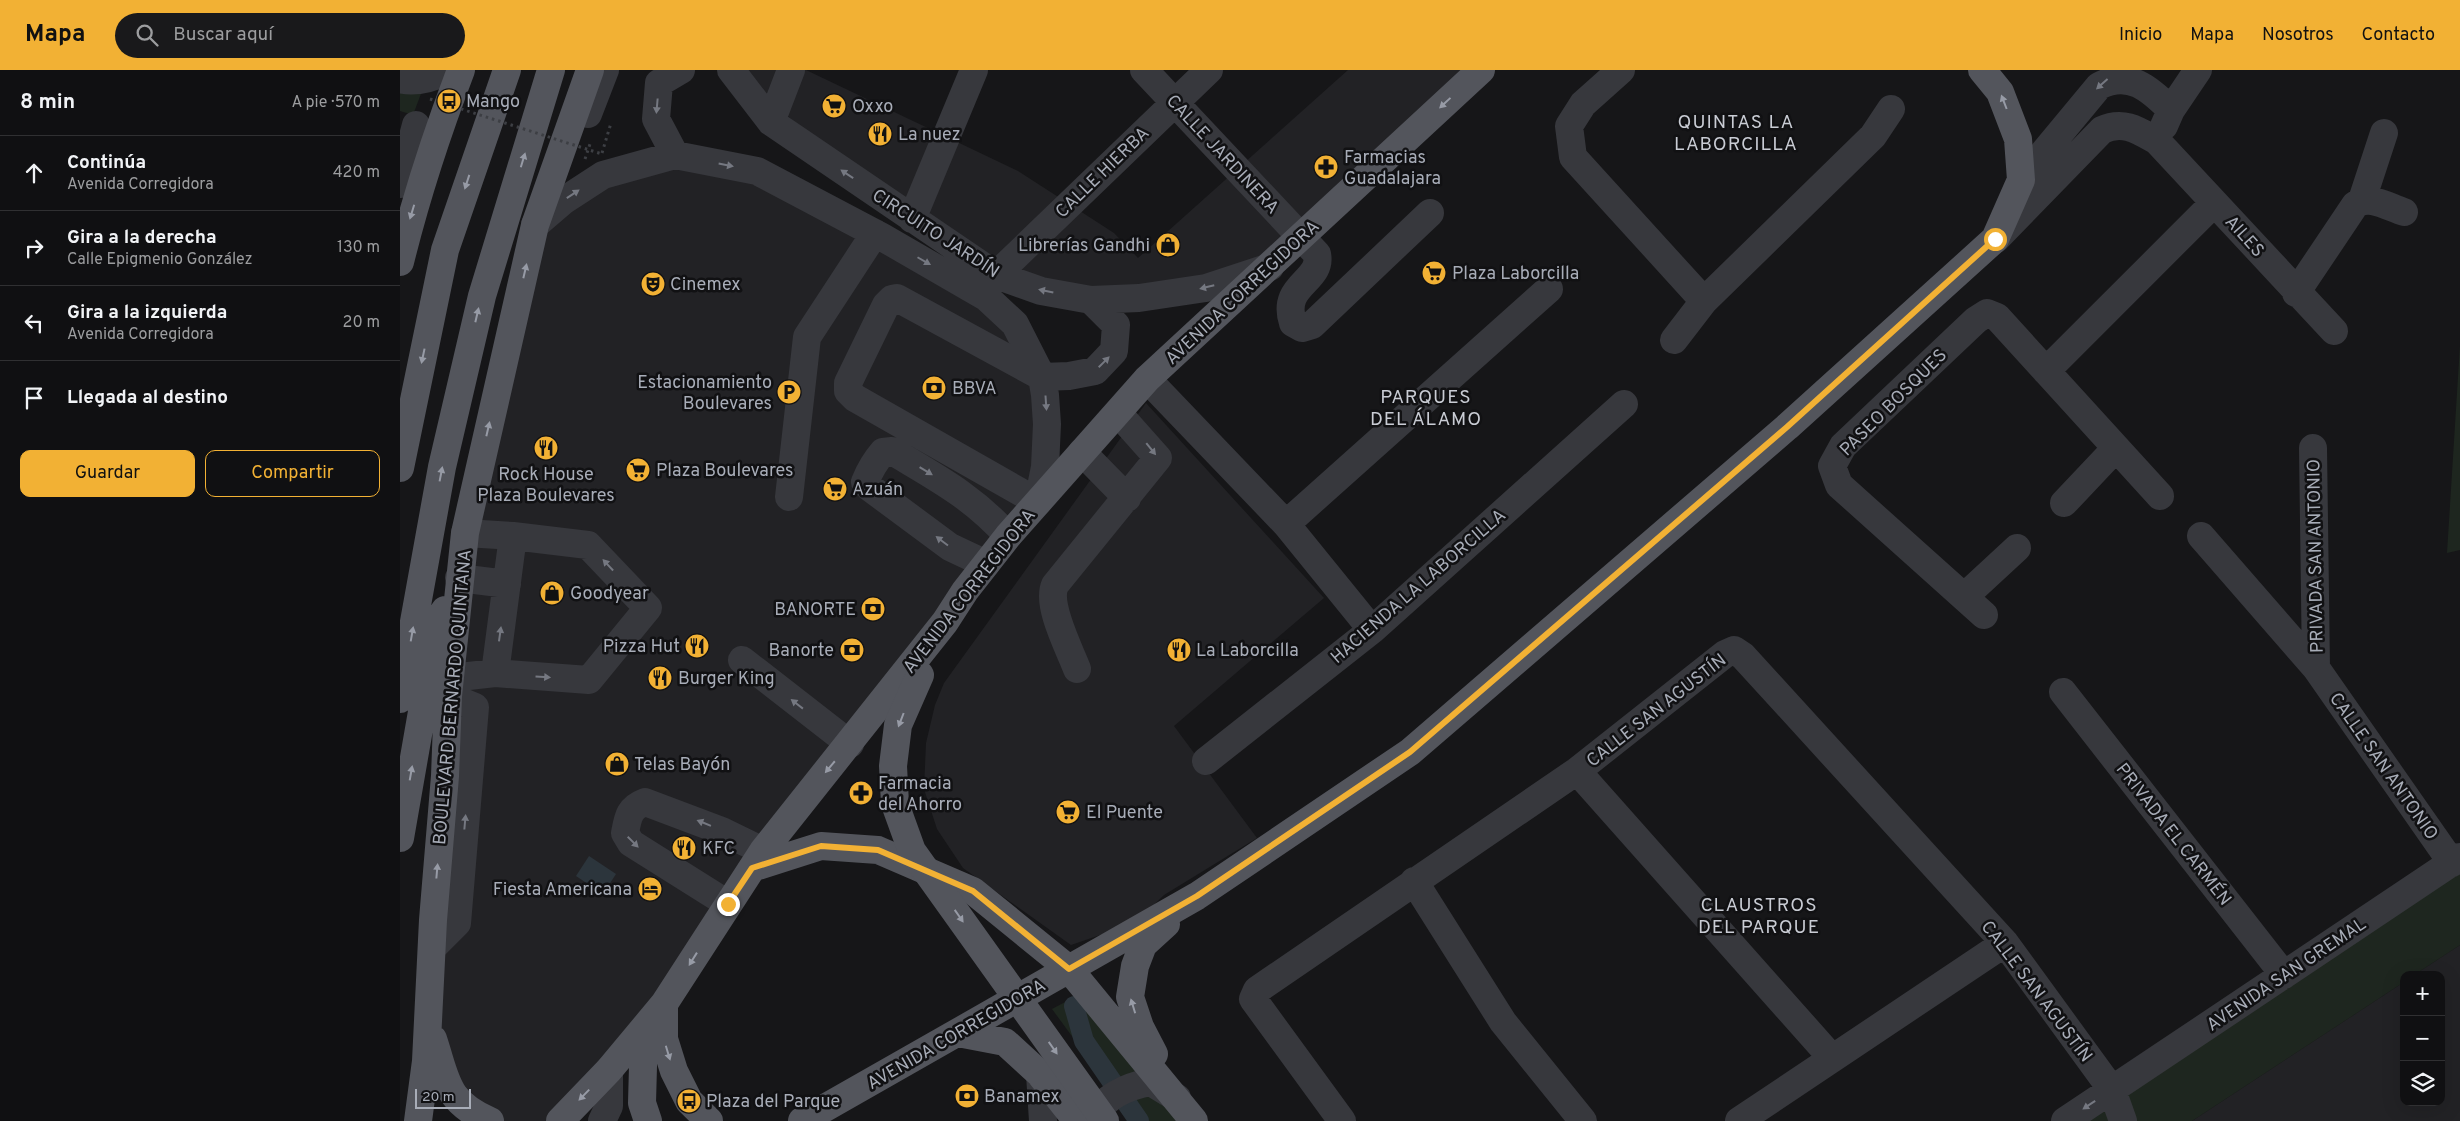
<!DOCTYPE html>
<html lang="es">
<head>
<meta charset="utf-8">
<style>
  :root { --surface:#101012; --page:#19191b; --text:#f1f3f6; --muted:#9c9d9f; --line:#303032; --accent:#f2b134 }
  body { margin:0; font-family:Overpass,sans-serif; background:var(--page); color:var(--text) }
  .controls { position:absolute; right:15px; bottom:15px; display:grid; overflow:hidden; border-radius:10px; box-shadow:0 5px 20px #0002 }
  .controls button { width:45px; height:45px; display:grid; place-items:center; padding:0; border:0; border-bottom:1px solid var(--line); background:var(--surface); color:var(--text); font:25px sans-serif }
  .scale { position:absolute; left:15px; bottom:12px; width:56px; box-sizing:border-box; padding-left:5px; border:2px solid #a8adb8; border-top:0; font-size:14px; line-height:18px; white-space:nowrap; color:#a8adb8; -webkit-text-stroke:4px #111113; paint-order:stroke }
  .stop { position:absolute; width:15px; height:15px; margin:-11px; border:4px solid #f2b134; border-radius:50%; background:#fff }
  .stop.end { background:#f2b134; border-color:#fff; box-shadow:0 1px 5px #0008 }
  .list { margin:0; padding:0; list-style:none }
  h2 { display:flex; justify-content:space-between; align-items:center; height:65px; margin:0; padding:0 20px; font-size:21px }
  h2 small { font-size:16px; font-weight:400; color:var(--muted) }
  .list li { display:grid; grid-template-columns:32px 1fr auto; gap:15px; align-items:center; box-sizing:border-box; height:75px; padding:0 20px; border-top:1px solid var(--line) }
  .list b { display:block; font-size:19px; white-space:nowrap }
  .list p { margin:0; font-size:16px; white-space:nowrap; color:var(--muted) }
  .list em { font-size:16px; font-style:normal; color:var(--muted) }
  .actions { display:flex; gap:10px; padding:15px 20px }
  .actions a { flex:1; padding:11px 0; border:1px solid var(--accent); border-radius:10px; text-align:center; font-size:18px; color:var(--accent) }
  .actions .main { background:var(--accent); color:#111 }
  .icon { flex:none; width:28px; height:28px; fill:none; stroke:currentColor; stroke-width:2; stroke-linecap:round; stroke-linejoin:round }
  .map { position:relative; flex:none; width:2060px; height:1051px; overflow:hidden }
  header { display:flex; align-items:center; gap:30px; box-sizing:border-box; height:70px; padding:0 25px; background:var(--accent); color:#111 }
  header strong { font-size:24px }
  nav { display:flex; gap:28px; margin-inline-start:auto; font-size:18px }
  .search { width:350px; height:45px; background:var(--page); display:flex; align-items:center; gap:12px; box-sizing:border-box; padding:0 18px; border-radius:28px; color:var(--muted); font-size:19px }
  main { display:flex }
  aside { flex:1; background:var(--surface) }
  .map>svg:first-child { display:block }
  .built { fill:#222225 }
  .green { fill:#1e261f }
  .water { fill:#2c353c }
  .lines { fill:none; stroke-linecap:round; stroke-linejoin:round }
  .canal { stroke:#2c353c; stroke-width:20 }
  .path { stroke:#3d3f44; stroke-width:3; stroke-dasharray:2.5 4; stroke-linecap:butt }
  .minor { stroke:#37383d; stroke-width:28 }
  .major { stroke:#53555c; stroke-width:28 }
  .path-bridge { stroke:#3d3f44; stroke-width:3; stroke-dasharray:2.5 4; stroke-linecap:butt }
  .major-bridge { stroke:#53555c; stroke-width:28 }
  .oneway { fill:#757881 }
  .oneway2 { fill:#979ba6 }
  .route { stroke:#f2b134; stroke-width:6 }
  .labels { text-anchor:middle; stroke-width:5; stroke-linejoin:round; paint-order:stroke }
  .poi-label { font-size:18px; fill:#a8adb8; stroke:#111113; text-anchor:start }
  .street-label { font-size:18px; fill:#a8adb8; stroke:#111113 }
  .neighbourhood-label { font-size:19px; letter-spacing:1px; fill:#c9ccd4; stroke:#111113 }
</style>
</head>
<body>
<header>
<strong>Mapa</strong>
<div class="search"><svg class="icon" aria-label="search" viewBox="0 0 24 24"><circle cx="10" cy="10" r="6"/><path d="M15 15l6 6"/></svg>Buscar aquí</div>
<nav><a>Inicio</a><a>Mapa</a><a>Nosotros</a><a>Contacto</a></nav>
</header>
<main>
<aside>
<h2>8 min<small>A pie · 570 m</small></h2>
<ul class="list">
<li><svg class="icon" aria-label="ahead" viewBox="0 0 24 24"><path d="M12 20V5M6 11l6-6 6 6"/></svg><div><b>Continúa</b><p>Avenida Corregidora</p></div><em>420 m</em></li>
<li><svg class="icon" aria-label="right" viewBox="0 0 24 24"><path d="M7 20v-9h11M14 6l5 5-5 5"/></svg><div><b>Gira a la derecha</b><p>Calle Epigmenio González</p></div><em>130 m</em></li>
<li><svg class="icon" aria-label="left" viewBox="0 0 24 24"><path d="M17 20v-9H6M10 6l-5 5 5 5"/></svg><div><b>Gira a la izquierda</b><p>Avenida Corregidora</p></div><em>20 m</em></li>
<li><svg class="icon" aria-label="arrive" viewBox="0 0 24 24"><path d="M6 21V4h12l-3 4 3 4H6"/></svg><div><b>Llegada al destino</b></div></li>
</ul>
<div class="actions"><a class="main">Guardar</a><a>Compartir</a></div>
</aside>
<div class="map">
<svg width="2060" height="1051" viewBox="0 0 2060 1051">
  <rect width="100%" height="100%" fill="#161618"/>
  <!-- built -->
  <path class="built" d="M331 0H406L618 101 714 163 738 188 948 0H1081L870 197 806 218 641 221 512 148Z
    M275 85 357 101 586 227 642 307 638 432 160 1051H90L72 1043 28 955 48 626 135 155 163 131Z
    M746 333 924 528 774 656 857 768 764 825 735 853 671 875 563 798 537 759 524 719 526 673 535 635 544 613Z
    M2060 875V1051H1792L2004 912V1032H2041V905H2014Z"/>
  <!-- green -->
  <path class="green" d="M25 13 13 45 0 41V14Z
    M2060 275V480L2047 483Z
    M2060 787V875L2014 905H2004V912L1792 1051H1665Z
    M682 923 782 1051H734L652 939Z"/>
  <!-- water -->
  <path class="water" d="M189 786 216 804 203 824 176 806Z"/>
  <g class="lines">
    <!-- canal -->
    <path class="canal" d="M674 936 684 971 739 1051"/>
    <!-- path -->
    <path class="path" d="M202 83 211 53
      M185 89 191 71"/>
    <!-- minor -->
    <path class="minor" d="M331 0 371 52 596 205 641 221 691 230 739 228 806 218 870 197
      M744 0 917 184C923 212 880 214 893 253L902 258 912 255 1030 143
      M1221 0 1183 34 1169 56 1173 87 1304 231
      M0 9C16 14 35 7 50 0
      M188 44 205 0
      M371 52 391 0
      M1764 56 1771 40 1798 0
      M275 85 256 49 259 13 281 0
      M1621 110 1699 16C1729 0 1750 19 1771 40
      M0 114 16 55
      M1962 130 1984 63
      M512 149 574 0
      M135 155 163 131 203 105 275 85 357 101 482 167 586 227 615 254 642 307 645 325 647 354 645 397 638 432 455 328 448 321V313L486 235 492 229 497 228 642 307 669 306 695 301 714 281 716 255 691 230
      M1596 169 1702 60C1723 50 1738 60 1757 71L1934 261
      M596 205 809 0
      M1896 223 1955 135C1969 124 1988 137 2004 142
      M1274 270 1304 231 1473 66 1491 39
      M1646 301 1814 133
      M747 309 886 454 972 560
      M1913 378 1916 598
      M682 382 727 428
      M389 427 407 267 475 163
      M1664 433 1716 378
      M886 454 1149 219
      M1801 466 1916 598 2052 793
      M586 494 550 477 469 417 465 412C469 402 476 390 483 382L492 381C537 408 572 426 608 466
      M59 508 107 514
      M1564 527 1617 478
      M1584 545 1439 415 1432 396 1443 376 1576 250 1587 243 1597 247 1760 426
      M342 590 450 674
      M677 599C669 578 646 535 655 515L758 388 718 343
      M95 603 189 610 248 538 188 475 113 466
      M51 608 95 603 113 466 65 463
      M1663 622 1884 905
      M806 691 972 560 1224 334
      M1177 701 1432 988
      M1014 811 1103 952 1183 1051
      M328 834 231 773 225 763C228 747 229 738 245 732L322 761 363 781
      M32 878 57 853 75 637 48 626
      M640 1004 643 1051
      M202 1051 209 1036V1000
      M693 1051C701 1027 728 1016 751 1012L777 1028
      M942 1051 853 929 857 920 1177 701 1325 584 1334 580 1343 586 1605 873 1712 1020 1723 1051
      M1339 1051 1605 873
      M1665 1051 2060 787"/>
    <!-- major -->
    <path class="major" d="M0 192C16 127 37 63 61 0
      M0 398 45 180 107 0
      M0 629 42 397 82 226 151 0
      M0 768 38 550 45 540
      M352 798 421 776 478 780 573 821 669 899 794 1051
      M264 934V969L274 1001 289 1031 309 1051
      M244 959 242 1033 248 1051
      M558 963 605 972 640 1004 677 1051
      M33 969C47 1011 45 1031 90 1051
      M754 984 740 957 730 927 735 896 743 875 766 854
      M18 1051 26 991 33 850 45 706 48 626 65 463 135 155 190 0
      M160 1051 209 1000 264 934 363 781 545 552 565 521 608 466 747 309 1081 0
      M402 1051 797 826 1010 682 1387 357 1595 169 1621 110 1618 69 1600 22 1582 0"/>
    <!-- path-bridge -->
    <path class="path-bridge" d="M30 29 202 84"/>
    <!-- major-bridge -->
    <path class="major-bridge" d="M520 605 498 655 493 696 495 734 512 781 705 1051"/>
  </g>
  <!-- one-way arrows -->
  <defs><path id="oneway-solid" d="M-6-.8H1V-3.2L6.5 0L1 3.2V.8H-6Z" transform="scale(1.25)"/></defs>
  <g class="oneway">
    <use href="#oneway-solid" transform="translate(1702 14) rotate(138)"/>
    <use href="#oneway-solid" transform="translate(257 36) rotate(95)"/>
    <use href="#oneway-solid" transform="translate(326 95) rotate(11)"/>
    <use href="#oneway-solid" transform="translate(447 104) rotate(-146)"/>
    <use href="#oneway-solid" transform="translate(173 124) rotate(-34)"/>
    <use href="#oneway-solid" transform="translate(524 191) rotate(30)"/>
    <use href="#oneway-solid" transform="translate(807 217) rotate(166)"/>
    <use href="#oneway-solid" transform="translate(646 221) rotate(-168)"/>
    <use href="#oneway-solid" transform="translate(704 292) rotate(-45)"/>
    <use href="#oneway-solid" transform="translate(646 333) rotate(86)"/>
    <use href="#oneway-solid" transform="translate(751 379) rotate(51)"/>
    <use href="#oneway-solid" transform="translate(526 401) rotate(31)"/>
    <use href="#oneway-solid" transform="translate(542 471) rotate(-143)"/>
    <use href="#oneway-solid" transform="translate(208 495) rotate(-133)"/>
    <use href="#oneway-solid" transform="translate(100 564) rotate(-82)"/>
    <use href="#oneway-solid" transform="translate(143 607) rotate(4)"/>
    <use href="#oneway-solid" transform="translate(397 634) rotate(-142)"/>
    <use href="#oneway-solid" transform="translate(65 752) rotate(-85)"/>
    <use href="#oneway-solid" transform="translate(304 753) rotate(-158)"/>
    <use href="#oneway-solid" transform="translate(233 772) rotate(45)"/>
    <use href="#oneway-solid" transform="translate(1689 1035) rotate(146)"/>
  </g>
  <g class="oneway2">
    <use href="#oneway-solid" transform="translate(1604 32) rotate(-111)"/>
    <use href="#oneway-solid" transform="translate(1045 33) rotate(137)"/>
    <use href="#oneway-solid" transform="translate(123 90) rotate(-73)"/>
    <use href="#oneway-solid" transform="translate(67 112) rotate(108)"/>
    <use href="#oneway-solid" transform="translate(12 142) rotate(107)"/>
    <use href="#oneway-solid" transform="translate(125 201) rotate(-77)"/>
    <use href="#oneway-solid" transform="translate(77 245) rotate(-77)"/>
    <use href="#oneway-solid" transform="translate(23 286) rotate(102)"/>
    <use href="#oneway-solid" transform="translate(88 359) rotate(-77)"/>
    <use href="#oneway-solid" transform="translate(41 404) rotate(-79)"/>
    <use href="#oneway-solid" transform="translate(12 564) rotate(-80)"/>
    <use href="#oneway-solid" transform="translate(501 650) rotate(111)"/>
    <use href="#oneway-solid" transform="translate(430 697) rotate(130)"/>
    <use href="#oneway-solid" transform="translate(11 703) rotate(-80)"/>
    <use href="#oneway-solid" transform="translate(37 801) rotate(-85)"/>
    <use href="#oneway-solid" transform="translate(559 846) rotate(55)"/>
    <use href="#oneway-solid" transform="translate(293 889) rotate(122)"/>
    <use href="#oneway-solid" transform="translate(733 936) rotate(-107)"/>
    <use href="#oneway-solid" transform="translate(653 978) rotate(55)"/>
    <use href="#oneway-solid" transform="translate(268 983) rotate(73)"/>
    <use href="#oneway-solid" transform="translate(184 1025) rotate(134)"/>
  </g>
  <g class="lines">
    <!-- route -->
    <path class="route" d="M328 834 352 798 421 776 478 780 573 821 669 899 797 826 1010 682 1387 357 1595 169"/>
  </g>
  <!-- icons -->
  <defs>
    <symbol id="bus-disc" viewBox="-11 -11 22 22"><circle r="9.5" fill="#f2b134" stroke="#111113"/><path d="M-5-6H5V4H4V6H2V4H-2V6H-4V4H-5ZM-3.5-4V0h7V-4ZM-3.5 1.2v1.5H-2V1.2ZM2 1.2v1.5H3.5V1.2Z" fill="#111"/></symbol>
    <symbol id="supermarket-disc" viewBox="-11 -11 22 22"><circle r="9.5" fill="#f2b134" stroke="#111113"/><path d="M-6-5.5h2.5l.6 2H6L4.5 2H-2.5L-4.4-4H-6ZM-1.5 3.2a1.3 1.3 0 1 0 .1 0ZM3 3.2a1.3 1.3 0 1 0 .1 0Z" fill="#111"/></symbol>
    <symbol id="restaurant-disc" viewBox="-11 -11 22 22"><circle r="9.5" fill="#f2b134" stroke="#111113"/><path d="M-5-6h1v4h1v-4h1v4h1v-4h1v5L-1.5 .5V6h-2V.5L-5-1ZM5-6V6H3V1.5H1.5Q1.5-4 5-6Z" fill="#111"/></symbol>
    <symbol id="pharmacy-disc" viewBox="-11 -11 22 22"><circle r="9.5" fill="#f2b134" stroke="#111113"/><path d="M-2-6h4v4h4v4h-4v4h-4v-4h-4v-4h4Z" fill="#111"/></symbol>
    <symbol id="shop-disc" viewBox="-11 -11 22 22"><circle r="9.5" fill="#f2b134" stroke="#111113"/><path d="M-5-2.5h2.3a2.7 3.5 0 0 1 5.4 0H5L5.5 6h-11ZM-1.5-2.5h3a1.5 2.3 0 0 0-3 0Z" fill="#111"/></symbol>
    <symbol id="theatre-disc" viewBox="-11 -11 22 22"><circle r="9.5" fill="#f2b134" stroke="#111113"/><path d="M-5-5.5Q0-4 5-5.5V0Q5 5 0 6Q-5 5-5 0ZM-3.3-2.5H-1v1.5H-3.3ZM1-2.5H3.3v1.5H1ZM-2.8 1Q0 5.5 2.8 1Z" fill="#111"/></symbol>
    <symbol id="bank-disc" viewBox="-11 -11 22 22"><circle r="9.5" fill="#f2b134" stroke="#111113"/><path d="M-6-4H6V4H-6ZM0-2.3a2.3 2.3 0 1 0 0 4.6a2.3 2.3 0 1 0 0-4.6Z" fill="#111"/></symbol>
    <symbol id="parking-disc" viewBox="-11 -11 22 22"><circle r="9.5" fill="#f2b134" stroke="#111113"/><path d="M-3.5-5.5H1a3.5 3.5 0 0 1 0 7H-1V5.5H-3.5ZM-1-3.4V-.6H.8a1.4 1.4 0 0 0 0-2.8Z" fill="#111"/></symbol>
    <symbol id="hotel-disc" viewBox="-11 -11 22 22"><circle r="9.5" fill="#f2b134" stroke="#111113"/><path d="M-6-4.5h1.5V1H6V5H4.5V3h-9V5H-6ZM-4 0a1.8 1.8 0 1 1 3.6 0ZM.5 0V-2.5h3Q6-2.5 6 0Z" fill="#111"/></symbol>
  </defs>
  <g fill-rule="evenodd">
    <use href="#bus-disc" x="35" y="17" width="28" height="28"/>
    <use href="#supermarket-disc" x="420" y="22" width="28" height="28"/>
    <use href="#restaurant-disc" x="466" y="50" width="28" height="28"/>
    <use href="#pharmacy-disc" x="912" y="83" width="28" height="28"/>
    <use href="#shop-disc" x="754" y="161" width="28" height="28"/>
    <use href="#supermarket-disc" x="1020" y="189" width="28" height="28"/>
    <use href="#theatre-disc" x="239" y="200" width="28" height="28"/>
    <use href="#bank-disc" x="520" y="304" width="28" height="28"/>
    <use href="#parking-disc" x="375" y="308" width="28" height="28"/>
    <use href="#restaurant-disc" x="132" y="364" width="28" height="28"/>
    <use href="#supermarket-disc" x="224" y="386" width="28" height="28"/>
    <use href="#supermarket-disc" x="421" y="405" width="28" height="28"/>
    <use href="#shop-disc" x="138" y="509" width="28" height="28"/>
    <use href="#bank-disc" x="459" y="525" width="28" height="28"/>
    <use href="#restaurant-disc" x="283" y="562" width="28" height="28"/>
    <use href="#bank-disc" x="438" y="566" width="28" height="28"/>
    <use href="#restaurant-disc" x="765" y="566" width="28" height="28"/>
    <use href="#restaurant-disc" x="246" y="594" width="28" height="28"/>
    <use href="#shop-disc" x="203" y="680" width="28" height="28"/>
    <use href="#pharmacy-disc" x="447" y="709" width="28" height="28"/>
    <use href="#supermarket-disc" x="654" y="728" width="28" height="28"/>
    <use href="#restaurant-disc" x="270" y="764" width="28" height="28"/>
    <use href="#hotel-disc" x="236" y="805" width="28" height="28"/>
    <use href="#bank-disc" x="553" y="1012" width="28" height="28"/>
    <use href="#bus-disc" x="275" y="1017" width="28" height="28"/>
  </g>
  <g class="labels">
    <!-- poi labels -->
    <g class="poi-label">
      <text x="66" y="37">Mango</text>
      <text x="452" y="42">Oxxo</text>
      <text x="498" y="70">La nuez</text>
      <text x="944" y="93">Farmacias<tspan x="944" dy="21">Guadalajara</tspan></text>
      <text x="750" y="181" text-anchor="end">Librerías Gandhi</text>
      <text x="1052" y="209">Plaza Laborcilla</text>
      <text x="270" y="220">Cinemex</text>
      <text x="372" y="318" text-anchor="end">Estacionamiento<tspan x="372" dy="21">Boulevares</tspan></text>
      <text x="552" y="324">BBVA</text>
      <text x="256" y="406">Plaza Boulevares</text>
      <text x="146" y="410" text-anchor="middle">Rock House<tspan x="146" dy="21">Plaza Boulevares</tspan></text>
      <text x="452" y="425">Azuán</text>
      <text x="170" y="529">Goodyear</text>
      <text x="456" y="545" text-anchor="end">BANORTE</text>
      <text x="280" y="582" text-anchor="end">Pizza Hut</text>
      <text x="434" y="586" text-anchor="end">Banorte</text>
      <text x="796" y="586">La Laborcilla</text>
      <text x="278" y="614">Burger King</text>
      <text x="234" y="700">Telas Bayón</text>
      <text x="478" y="719">Farmacia<tspan x="478" dy="21">del Ahorro</tspan></text>
      <text x="686" y="748">El Puente</text>
      <text x="302" y="784">KFC</text>
      <text x="232" y="825" text-anchor="end">Fiesta Americana</text>
      <text x="584" y="1032">Banamex</text>
      <text x="306" y="1037">Plaza del Parque</text>
    </g>
    <!-- street labels -->
    <g class="street-label">
      <text transform="translate(823 84) rotate(47)" y="6">CALLE JARDINERA</text>
      <text transform="translate(702 102) rotate(-44)" y="6">CALLE HIERBA</text>
      <text transform="translate(536 163) rotate(33)" y="6">CIRCUITO JARDÍN</text>
      <text transform="translate(1845 166) rotate(48)" y="6">AILES</text>
      <text transform="translate(842 222) rotate(-43)" y="6">AVENIDA CORREGIDORA</text>
      <text transform="translate(1493 332) rotate(-45)" y="6">PASEO BOSQUES</text>
      <text transform="translate(1915 486) rotate(-91)" y="6">PRIVADA SAN ANTONIO</text>
      <text transform="translate(1018 516) rotate(-41)" y="6">HACIENDA LA LABORCILLA</text>
      <text transform="translate(569 521) rotate(-52)" y="6">AVENIDA CORREGIDORA</text>
      <text transform="translate(52 627) rotate(-85)" y="6">BOULEVARD BERNARDO QUINTANA</text>
      <text transform="translate(1256 640) rotate(-38)" y="6">CALLE SAN AGUSTÍN</text>
      <text transform="translate(1984 696) rotate(55)" y="6">CALLE SAN ANTONIO</text>
      <text transform="translate(1774 764) rotate(52)" y="6">PRIVADA EL CARMÉN</text>
      <text transform="translate(1886 904) rotate(-34)" y="6">AVENIDA SAN GREMAL</text>
      <text transform="translate(1637 921) rotate(53)" y="6">CALLE SAN AGUSTÍN</text>
      <text transform="translate(556 964) rotate(-30)" y="6">AVENIDA CORREGIDORA</text>
    </g>
    <!-- neighbourhood labels -->
    <g class="neighbourhood-label">
      <text x="1336" y="58">QUINTAS LA<tspan x="1336" dy="22">LABORCILLA</tspan></text>
      <text x="1026" y="333">PARQUES<tspan x="1026" dy="22">DEL ÁLAMO</tspan></text>
      <text x="1359" y="841">CLAUSTROS<tspan x="1359" dy="22">DEL PARQUE</tspan></text>
    </g>
  </g>
</svg>
<div class="controls">
<button>+</button>
<button>−</button>
<button><svg class="icon" aria-label="layers" viewBox="0 0 24 24"><path d="M12 4l9 5-9 5-9-5zM3 14l9 5 9-5"/></svg></button>
</div>
<div class="scale">20 m</div>
<div class="stop" style="left:1595px;top:169px"></div>
<div class="stop end" style="left:328px;top:834px"></div>
</div>
</main>
</body>
</html>
